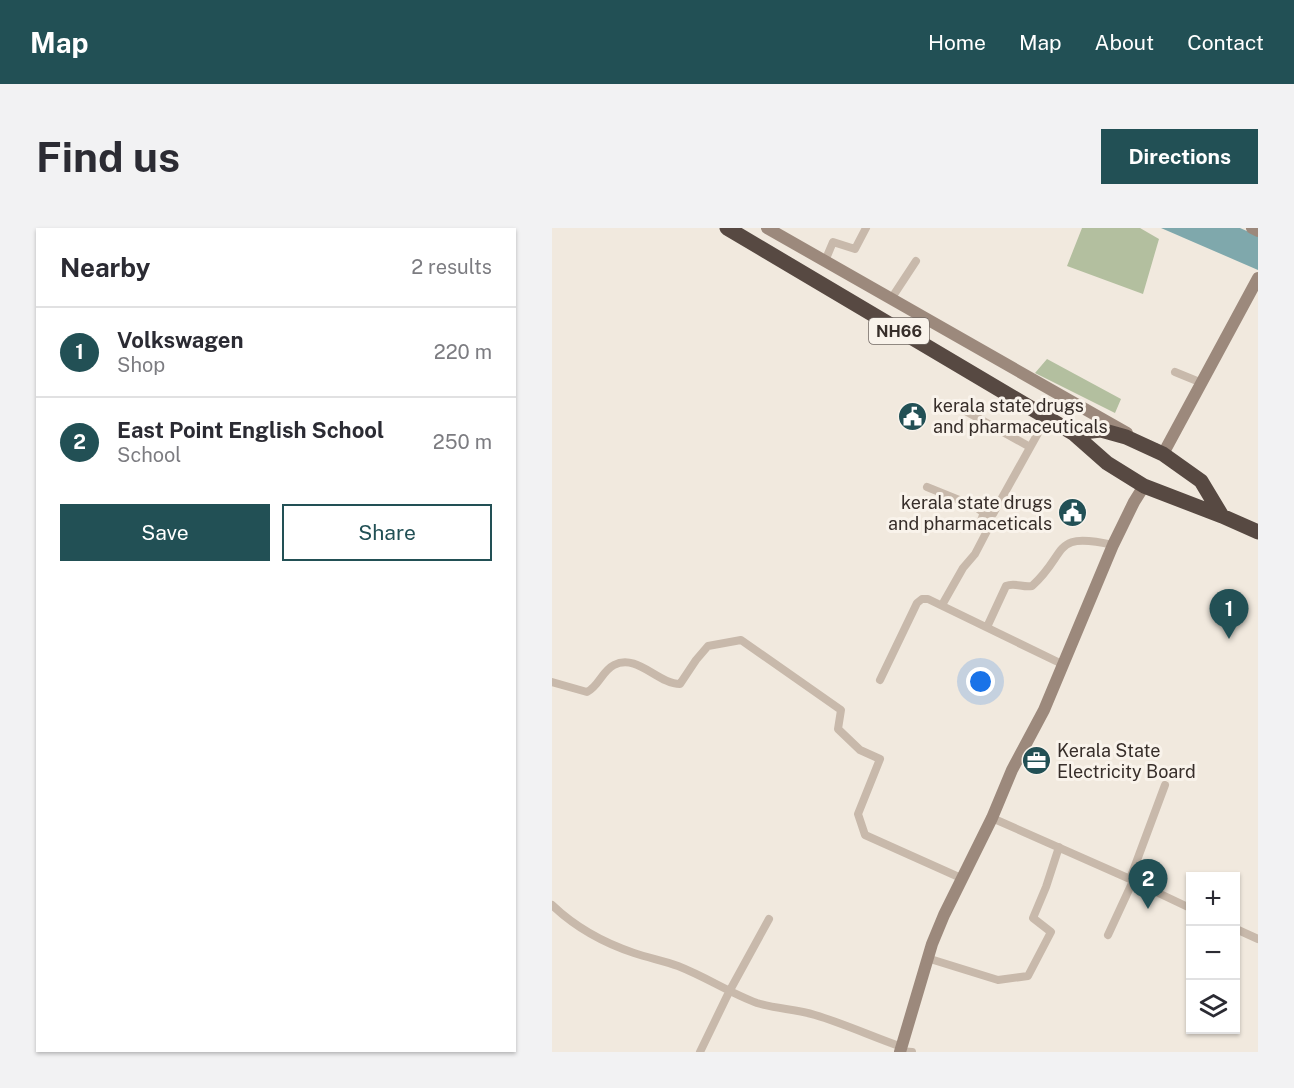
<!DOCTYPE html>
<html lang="en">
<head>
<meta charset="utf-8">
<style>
  :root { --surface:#fff; --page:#f2f2f3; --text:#2b2b33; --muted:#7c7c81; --line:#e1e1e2; --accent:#225055 }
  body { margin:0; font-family:"Public Sans",sans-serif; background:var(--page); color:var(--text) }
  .controls { position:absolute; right:18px; bottom:18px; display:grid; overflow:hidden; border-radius:0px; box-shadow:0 2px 4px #0004 }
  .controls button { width:54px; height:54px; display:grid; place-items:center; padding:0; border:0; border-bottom:2px solid var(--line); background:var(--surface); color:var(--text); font:30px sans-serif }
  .you { position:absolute; left:429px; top:454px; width:21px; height:21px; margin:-15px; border:4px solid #fff; border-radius:50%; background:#1a73e8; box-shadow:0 0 0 9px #1a73e833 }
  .badge { display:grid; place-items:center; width:39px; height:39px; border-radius:50%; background:var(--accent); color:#fff; font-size:20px; font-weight:700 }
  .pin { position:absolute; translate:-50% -50px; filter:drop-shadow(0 2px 3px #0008) }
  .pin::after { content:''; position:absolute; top:32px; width:21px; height:18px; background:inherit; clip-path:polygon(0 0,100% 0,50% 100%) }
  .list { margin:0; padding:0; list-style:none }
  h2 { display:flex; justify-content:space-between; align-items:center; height:78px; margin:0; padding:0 24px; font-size:26px }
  h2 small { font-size:20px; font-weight:400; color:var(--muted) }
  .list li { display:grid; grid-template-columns:39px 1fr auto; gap:18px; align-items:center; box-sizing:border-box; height:90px; padding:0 24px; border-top:2px solid var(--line) }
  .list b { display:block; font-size:22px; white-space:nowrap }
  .list p { margin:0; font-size:20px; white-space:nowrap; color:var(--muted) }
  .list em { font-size:20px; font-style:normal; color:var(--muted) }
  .actions { display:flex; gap:12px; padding:18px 24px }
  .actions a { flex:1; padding:14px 0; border:2px solid var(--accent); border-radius:0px; text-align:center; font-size:21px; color:var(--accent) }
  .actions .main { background:var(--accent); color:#fff }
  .icon { flex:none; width:33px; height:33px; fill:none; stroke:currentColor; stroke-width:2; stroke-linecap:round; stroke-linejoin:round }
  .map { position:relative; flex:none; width:706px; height:824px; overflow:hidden; border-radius:0px }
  header { display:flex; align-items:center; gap:36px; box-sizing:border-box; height:84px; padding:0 30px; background:var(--accent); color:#fff }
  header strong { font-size:28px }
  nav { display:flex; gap:33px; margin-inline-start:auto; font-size:21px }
  .intro { display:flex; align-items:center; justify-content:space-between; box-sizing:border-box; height:144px; padding:0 36px }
  h1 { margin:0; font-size:42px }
  .button { padding:15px 27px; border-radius:0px; background:var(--accent); color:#fff; font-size:21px; font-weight:700 }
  main { display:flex; gap:36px; padding:0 36px }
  aside { flex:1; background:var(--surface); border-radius:0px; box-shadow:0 2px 4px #0004 }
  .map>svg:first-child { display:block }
  .green { fill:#b3bf9f }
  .water { fill:#7fa8ac }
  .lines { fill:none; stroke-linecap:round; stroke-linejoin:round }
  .street { stroke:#c8b9ab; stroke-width:8 }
  .secondary { stroke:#9c897c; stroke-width:12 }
  .highway { stroke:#574942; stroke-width:15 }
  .labels { text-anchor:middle; stroke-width:6; stroke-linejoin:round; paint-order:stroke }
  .shield { fill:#f9f3eb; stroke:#716964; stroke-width:1.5 }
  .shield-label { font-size:16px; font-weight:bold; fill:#372e2a }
  .poi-label { font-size:18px; fill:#372e2a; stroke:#f9f3eb; text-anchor:start }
</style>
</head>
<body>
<header>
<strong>Map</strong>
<nav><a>Home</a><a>Map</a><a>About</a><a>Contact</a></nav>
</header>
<div class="intro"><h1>Find us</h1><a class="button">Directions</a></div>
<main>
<aside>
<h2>Nearby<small>2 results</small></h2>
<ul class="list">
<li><span class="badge">1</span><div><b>Volkswagen</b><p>Shop</p></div><em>220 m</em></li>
<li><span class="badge">2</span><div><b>East Point English School</b><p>School</p></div><em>250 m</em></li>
</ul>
<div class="actions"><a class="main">Save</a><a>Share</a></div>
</aside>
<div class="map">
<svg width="706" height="824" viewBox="0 0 706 824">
  <rect width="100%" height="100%" fill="#f1e9de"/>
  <!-- green -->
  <path class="green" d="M530 0H588L607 11 591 66 515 38Z
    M495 131 569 171 563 185 483 145Z"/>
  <!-- water -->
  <path class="water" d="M609 0H688L706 8V42Z"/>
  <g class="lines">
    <!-- street -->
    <path class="street" d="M273 33 281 14 303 21 314 0
      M339 71 364 33
      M623 144 650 155
      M408 180 478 219
      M375 259 422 278 435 287
      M390 377 411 340 423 326 435 303 427 298 431 287 441 286 495 189
      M435 399 454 358C463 354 471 360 480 358 517 325 498 303 561 317
      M328 452 365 375 370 371H376L510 436
      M0 454 35 464C47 458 50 443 62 437 85 425 106 456 128 456L144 432 156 418 189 412 289 482 286 501 308 522 328 531 306 586 313 607 409 650
      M440 590 578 651
      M581 653 638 680
      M0 677C23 699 52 715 82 725 97 730 112 733 126 738 154 749 178 765 205 775 224 781 244 781 263 787 293 796 321 809 350 819
      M684 701 706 711
      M556 707 581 653 578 651 613 557
      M375 730 446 752 476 748 499 704 481 690 494 659 507 619
      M348 823 360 824
      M148 824 177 764 217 691"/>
    <!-- secondary -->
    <path class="secondary" d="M215 0 575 205
      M700 0 706 3
      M603 221 611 226 706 50
      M348 824 380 716 392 687 440 590 460 542 492 482 561 317 582 274 592 258"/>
    <!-- highway -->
    <path class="highway" d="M175 0 521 205 555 235 592 258 670 288 706 304
      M521 205 549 202 574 209 611 226 649 253 670 288"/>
  </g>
  <!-- icons -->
  <defs>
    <symbol id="civic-disc" viewBox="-11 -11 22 22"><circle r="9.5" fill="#225055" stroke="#f9f3eb"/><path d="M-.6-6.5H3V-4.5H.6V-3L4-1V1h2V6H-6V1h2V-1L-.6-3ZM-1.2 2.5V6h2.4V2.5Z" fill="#fff"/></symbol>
    <symbol id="office-disc" viewBox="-11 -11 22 22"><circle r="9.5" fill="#225055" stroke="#f9f3eb"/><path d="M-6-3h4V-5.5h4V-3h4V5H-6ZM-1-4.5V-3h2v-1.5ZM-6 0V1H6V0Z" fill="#fff"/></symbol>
  </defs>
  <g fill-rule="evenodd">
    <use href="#civic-disc" x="344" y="172" width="33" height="33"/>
    <use href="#civic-disc" x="504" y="268" width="33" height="33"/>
    <use href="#office-disc" x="468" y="516" width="33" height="33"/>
  </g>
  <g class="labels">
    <!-- shield labels -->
    <rect class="shield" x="317" y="90" width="60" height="26" rx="4.5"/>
    <g class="shield-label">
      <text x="347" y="109">NH66</text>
    </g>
    <!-- poi labels -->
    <g class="poi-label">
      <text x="381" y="184">kerala state drugs<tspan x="381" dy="21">and pharmaceuticals</tspan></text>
      <text x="500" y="281" text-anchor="end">kerala state drugs<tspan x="500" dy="21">and pharmaceticals</tspan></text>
      <text x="505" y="529">Kerala State<tspan x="505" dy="21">Electricity Board</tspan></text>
    </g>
  </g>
</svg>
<div class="controls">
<button>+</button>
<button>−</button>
<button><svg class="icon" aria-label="layers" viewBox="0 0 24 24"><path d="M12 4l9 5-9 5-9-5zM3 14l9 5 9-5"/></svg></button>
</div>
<div class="you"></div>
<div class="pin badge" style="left:677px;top:411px">1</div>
<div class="pin badge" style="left:596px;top:681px">2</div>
</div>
</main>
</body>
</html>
